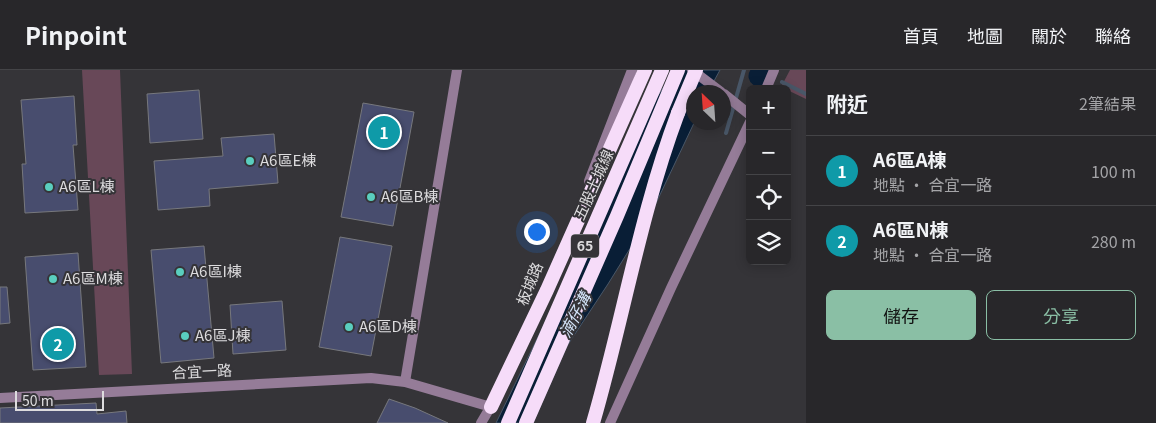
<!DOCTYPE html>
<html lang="zh-TW">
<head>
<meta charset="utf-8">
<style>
  :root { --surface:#28272a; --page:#302f32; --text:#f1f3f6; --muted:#a5a5a8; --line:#444447; --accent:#8abfa5 }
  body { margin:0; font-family:Georgia,"Noto Sans TC",serif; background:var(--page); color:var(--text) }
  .controls { position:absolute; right:15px; top:15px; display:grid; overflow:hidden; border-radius:8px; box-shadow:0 2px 12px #0003 }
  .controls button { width:45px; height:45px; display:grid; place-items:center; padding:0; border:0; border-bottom:1px solid var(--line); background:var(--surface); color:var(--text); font:25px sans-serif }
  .compass { position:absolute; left:686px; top:15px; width:45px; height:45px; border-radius:50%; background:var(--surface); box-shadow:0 2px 12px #0003; rotate:335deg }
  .scale { position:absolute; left:15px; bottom:12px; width:89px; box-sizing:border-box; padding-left:5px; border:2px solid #dddcde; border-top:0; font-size:14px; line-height:18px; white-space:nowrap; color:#dddcde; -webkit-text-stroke:4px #353438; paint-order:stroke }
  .you { position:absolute; left:536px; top:161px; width:18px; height:18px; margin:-12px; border:4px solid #fff; border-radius:50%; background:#1a73e8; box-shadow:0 0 0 8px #1a73e833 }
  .badge { display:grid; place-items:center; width:32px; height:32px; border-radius:50%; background:var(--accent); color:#fff; font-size:16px; font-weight:700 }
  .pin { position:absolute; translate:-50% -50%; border:2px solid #fff; box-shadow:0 1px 5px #0006 }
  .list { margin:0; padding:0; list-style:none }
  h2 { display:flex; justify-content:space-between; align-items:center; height:65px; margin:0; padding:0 20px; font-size:21px }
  h2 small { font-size:16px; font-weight:400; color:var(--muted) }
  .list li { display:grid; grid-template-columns:32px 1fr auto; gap:15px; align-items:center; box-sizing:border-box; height:70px; padding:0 20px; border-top:1px solid var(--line) }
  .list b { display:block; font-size:19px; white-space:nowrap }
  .list p { margin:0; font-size:16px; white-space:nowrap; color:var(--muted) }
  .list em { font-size:16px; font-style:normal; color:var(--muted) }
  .actions { display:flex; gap:10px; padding:15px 20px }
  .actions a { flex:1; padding:11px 0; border:1px solid var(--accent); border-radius:8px; text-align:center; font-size:18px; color:var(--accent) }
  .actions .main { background:var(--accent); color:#111 }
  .icon { flex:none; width:28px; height:28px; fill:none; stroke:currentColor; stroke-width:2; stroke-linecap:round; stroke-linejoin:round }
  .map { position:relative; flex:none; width:806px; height:353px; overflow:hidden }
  header { display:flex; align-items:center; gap:30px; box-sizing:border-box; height:70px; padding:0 25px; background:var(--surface); border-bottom:1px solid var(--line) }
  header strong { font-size:24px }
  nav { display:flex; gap:28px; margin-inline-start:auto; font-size:18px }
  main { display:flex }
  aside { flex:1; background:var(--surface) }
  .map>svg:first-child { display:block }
  .green { fill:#684858 }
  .water { fill:#091e36; stroke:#495768 }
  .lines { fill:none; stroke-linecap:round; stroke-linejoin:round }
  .stream { stroke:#495768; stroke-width:4 }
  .river { stroke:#091e36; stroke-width:21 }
  .building { fill:#484d6e; stroke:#77787d }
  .minor { stroke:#957c98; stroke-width:10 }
  .tertiary { stroke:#957c98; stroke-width:10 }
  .trunk { stroke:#f6dcf9; stroke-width:14 }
  .trunk-bridge { stroke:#f6dcf9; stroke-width:14 }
  .poi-dot { fill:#5acebe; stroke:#353438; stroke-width:2 }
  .labels { text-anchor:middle; stroke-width:4; stroke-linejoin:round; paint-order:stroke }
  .shield { fill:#353438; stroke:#abaaac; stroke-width:1 }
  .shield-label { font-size:14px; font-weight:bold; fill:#dddcde }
  .poi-label { font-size:15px; fill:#dddcde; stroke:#353438; text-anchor:start }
  .street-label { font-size:15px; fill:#dddcde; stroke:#353438 }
  .water-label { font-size:16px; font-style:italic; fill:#d5e6fb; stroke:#353438 }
</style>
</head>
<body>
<header>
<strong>Pinpoint</strong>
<nav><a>首頁</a><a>地圖</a><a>關於</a><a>聯絡</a></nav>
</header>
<main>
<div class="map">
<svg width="806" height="353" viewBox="0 0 806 353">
  <rect width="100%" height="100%" fill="#353438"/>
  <!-- green -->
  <path class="green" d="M82 0H120L132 304 99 305Z
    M790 0H806V29L781 17Z"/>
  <!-- water -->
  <path class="water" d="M675 0H720L708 22H694V53L649 148 608 214 567 276 533 353H496L599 142 627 72Z"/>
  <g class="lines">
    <!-- stream -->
    <path class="stream" d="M782 12 806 24
      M726 63 744 0"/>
    <!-- river -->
    <path class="river" d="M759 6 763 0"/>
  </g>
  <!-- building -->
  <path class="building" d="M199 20 203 69 150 73 147 24Z
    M74 26 77 75H73L78 140 25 143 22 94H26L21 30Z
    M363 33 414 42 393 156 341 147Z
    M274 64 278 113 209 119 210 136 158 140 154 91 223 86 221 68Z
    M340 167 392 176 371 286 319 277Z
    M204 176 214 288 161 293 151 180Z
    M78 183 86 297 33 300 25 187Z
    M0 217H7L10 253 0 254Z
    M282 231 286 280 233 284 230 235Z
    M389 329 415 338 448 353H377Z
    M96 333 97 344 126 341 127 353H0V338Z"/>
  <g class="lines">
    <!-- minor -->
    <path class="minor" d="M692 0 721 22
      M724 24 750 45
      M405 312 457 0
      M0 328 371 308 405 312 491 337"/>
    <!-- tertiary -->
    <path class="tertiary" d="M766 19 774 0
      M589 111 632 0
      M481 353 494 331
      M610 353 671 218 750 52"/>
    <!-- trunk -->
    <path class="trunk" d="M491 337 547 220 645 0
      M508 353 662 0
      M526 353 617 146 678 0
      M593 353C623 250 640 144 678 43"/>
    <!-- trunk-bridge -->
    <path class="trunk-bridge" d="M678 43 696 0"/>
  </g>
  <!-- markers -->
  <g class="poi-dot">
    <circle cx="250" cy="91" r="5"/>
    <circle cx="49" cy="117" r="5"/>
    <circle cx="371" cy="127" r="5"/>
    <circle cx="180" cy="202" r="5"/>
    <circle cx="53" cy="209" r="5"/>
    <circle cx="349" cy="257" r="5"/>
    <circle cx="185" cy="266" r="5"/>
  </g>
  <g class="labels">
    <!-- shield labels -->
    <rect class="shield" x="571" y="164.5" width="28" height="23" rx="4"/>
    <g class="shield-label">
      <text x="585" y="181">65</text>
    </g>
    <!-- poi labels -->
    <g class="poi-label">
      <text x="260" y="96">A6區E棟</text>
      <text x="59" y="122">A6區L棟</text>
      <text x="381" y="132">A6區B棟</text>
      <text x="190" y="207">A6區I棟</text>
      <text x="63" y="214">A6區M棟</text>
      <text x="359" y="262">A6區D棟</text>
      <text x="195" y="271">A6區J棟</text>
    </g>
    <!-- street labels -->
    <g class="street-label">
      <text transform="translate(594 115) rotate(-66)" y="5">五股土城線</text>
      <text transform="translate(530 214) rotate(-68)" y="5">板城路</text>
      <text transform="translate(202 302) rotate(-3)" y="5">合宜一路</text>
    </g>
    <!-- water labels -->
    <g class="water-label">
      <text transform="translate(575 245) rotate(-62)" y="6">湳仔溝</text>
    </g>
  </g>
</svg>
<div class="controls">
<button>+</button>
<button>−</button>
<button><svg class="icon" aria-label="locate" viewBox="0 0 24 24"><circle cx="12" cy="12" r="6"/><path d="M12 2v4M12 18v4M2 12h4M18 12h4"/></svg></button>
<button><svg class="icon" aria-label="layers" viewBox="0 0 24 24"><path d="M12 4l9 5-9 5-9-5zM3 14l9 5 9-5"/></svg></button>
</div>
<svg class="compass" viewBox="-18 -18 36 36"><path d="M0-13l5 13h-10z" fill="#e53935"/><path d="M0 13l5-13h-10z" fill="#a5a5a8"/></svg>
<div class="scale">50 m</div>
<div class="you"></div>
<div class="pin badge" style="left:384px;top:62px;background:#0f9aa8">1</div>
<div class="pin badge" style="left:58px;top:274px;background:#0f9aa8">2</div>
</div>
<aside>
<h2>附近<small>2筆結果</small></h2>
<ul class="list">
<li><span class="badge" style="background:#0f9aa8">1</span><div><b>A6區A棟</b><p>地點 · 合宜一路</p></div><em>100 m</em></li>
<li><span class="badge" style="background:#0f9aa8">2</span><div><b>A6區N棟</b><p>地點 · 合宜一路</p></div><em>280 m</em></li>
</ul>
<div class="actions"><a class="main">儲存</a><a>分享</a></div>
</aside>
</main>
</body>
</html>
